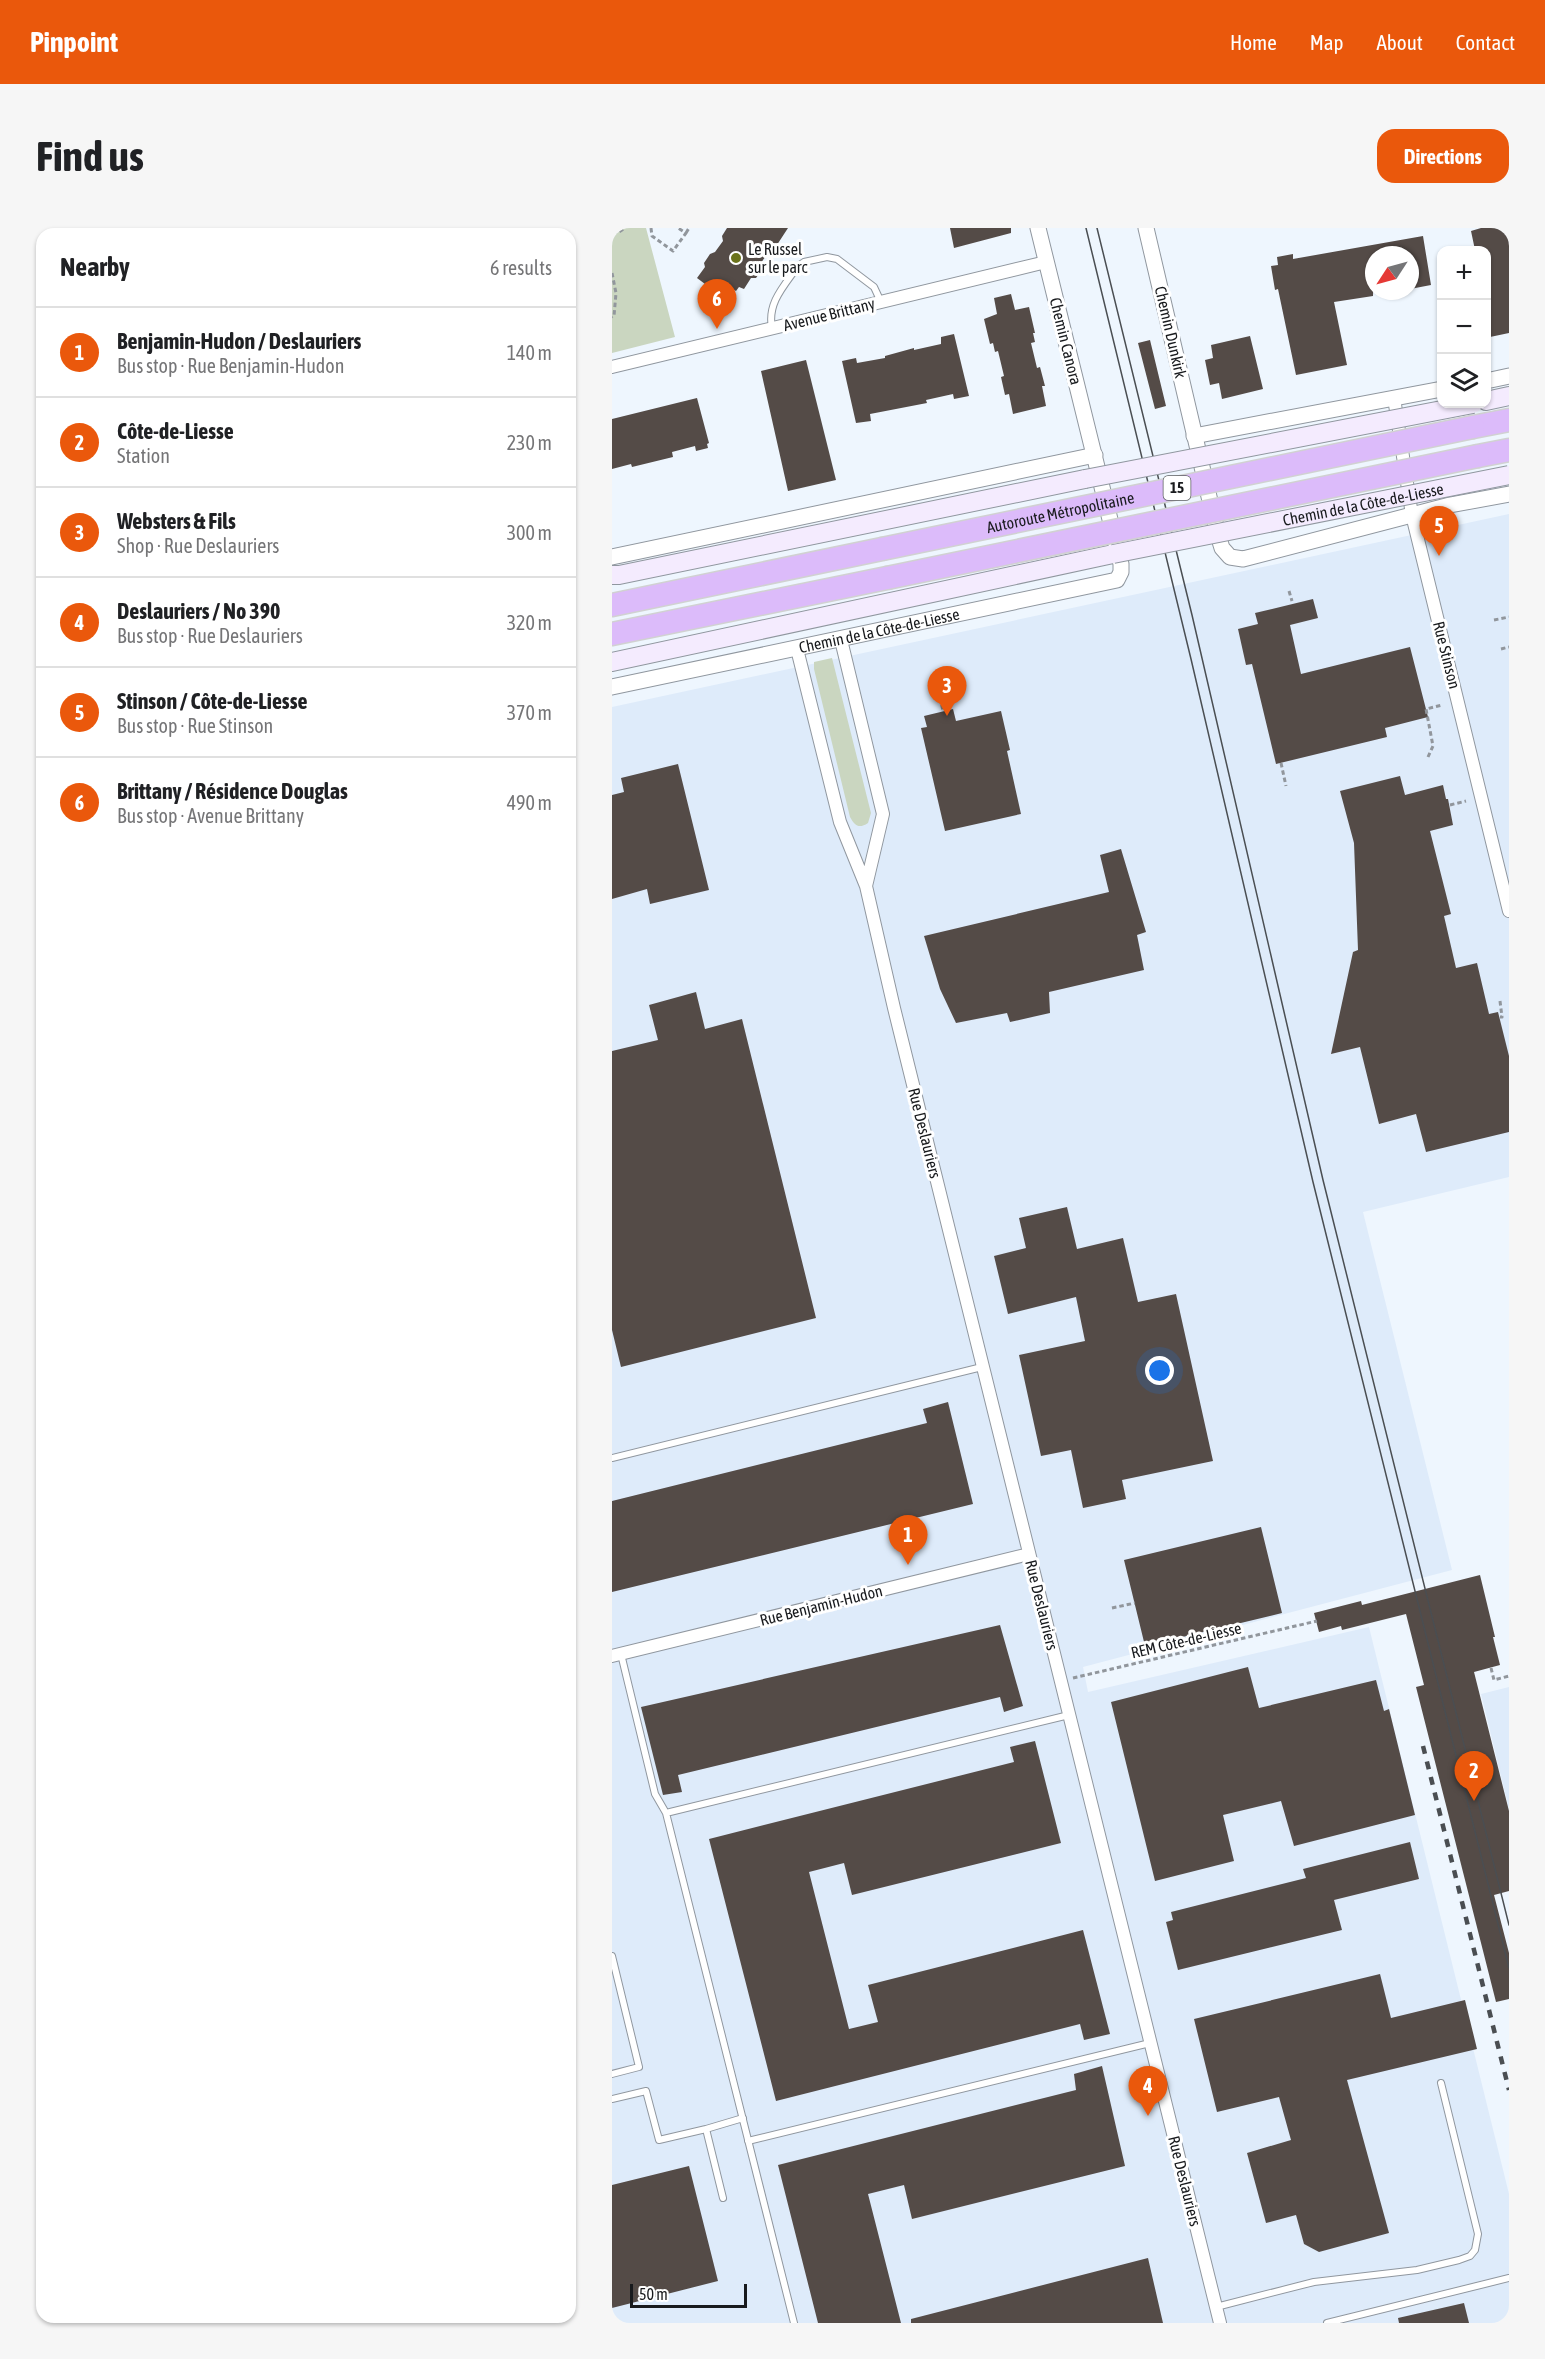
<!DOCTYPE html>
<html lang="en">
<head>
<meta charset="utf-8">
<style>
  :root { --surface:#fff; --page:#f6f6f6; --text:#202124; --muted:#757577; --line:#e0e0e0; --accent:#ea580c }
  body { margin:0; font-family:"Asap Condensed",sans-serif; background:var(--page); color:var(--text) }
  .controls { position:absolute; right:18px; top:18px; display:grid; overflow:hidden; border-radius:12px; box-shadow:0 2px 4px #0004 }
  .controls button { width:54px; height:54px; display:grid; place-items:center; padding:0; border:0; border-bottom:2px solid var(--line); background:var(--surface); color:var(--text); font:30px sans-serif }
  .compass { position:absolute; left:753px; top:18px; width:54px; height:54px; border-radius:50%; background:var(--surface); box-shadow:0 2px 4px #0004; rotate:234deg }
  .scale { position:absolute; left:18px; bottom:15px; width:117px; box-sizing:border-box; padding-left:6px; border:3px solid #181a1d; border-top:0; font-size:16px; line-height:21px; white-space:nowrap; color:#181a1d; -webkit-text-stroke:4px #fff; paint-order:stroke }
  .you { position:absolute; left:548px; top:1143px; width:21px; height:21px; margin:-15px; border:4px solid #fff; border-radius:50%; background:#1a73e8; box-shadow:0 0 0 9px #1a73e833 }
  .badge { display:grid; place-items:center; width:39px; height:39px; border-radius:50%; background:var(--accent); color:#fff; font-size:20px; font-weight:700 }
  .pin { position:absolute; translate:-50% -50px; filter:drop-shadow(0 2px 3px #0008) }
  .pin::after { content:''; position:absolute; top:32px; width:21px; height:18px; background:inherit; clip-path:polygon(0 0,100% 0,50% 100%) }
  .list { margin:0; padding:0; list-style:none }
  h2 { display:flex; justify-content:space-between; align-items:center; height:78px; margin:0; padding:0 24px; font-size:26px }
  h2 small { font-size:20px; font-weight:400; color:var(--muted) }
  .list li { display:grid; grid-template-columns:39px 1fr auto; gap:18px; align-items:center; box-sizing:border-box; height:90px; padding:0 24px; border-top:2px solid var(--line) }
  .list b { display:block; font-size:22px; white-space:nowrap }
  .list p { margin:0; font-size:20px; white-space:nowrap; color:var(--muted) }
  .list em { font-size:20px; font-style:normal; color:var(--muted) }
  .icon { flex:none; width:33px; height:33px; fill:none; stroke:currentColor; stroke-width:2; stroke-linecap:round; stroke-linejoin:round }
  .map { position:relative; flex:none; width:897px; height:2095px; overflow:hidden; border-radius:18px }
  header { display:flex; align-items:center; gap:36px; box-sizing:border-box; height:84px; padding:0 30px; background:var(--accent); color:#fff }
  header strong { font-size:28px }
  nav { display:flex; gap:33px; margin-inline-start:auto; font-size:21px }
  .intro { display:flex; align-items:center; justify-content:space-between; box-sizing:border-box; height:144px; padding:0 36px }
  h1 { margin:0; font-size:42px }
  .button { padding:15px 27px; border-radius:18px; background:var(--accent); color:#fff; font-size:21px; font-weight:700 }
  main { display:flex; gap:36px; padding:0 36px }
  aside { flex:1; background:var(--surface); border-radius:18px; box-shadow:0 2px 4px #0004 }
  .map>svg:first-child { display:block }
  .built { fill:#deebfa }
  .green { fill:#cad6c0 }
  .building { fill:#544b47 }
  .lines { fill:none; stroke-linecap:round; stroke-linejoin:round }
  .service-casing { stroke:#90979f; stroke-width:8 }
  .minor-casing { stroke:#90979f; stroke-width:14 }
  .tertiary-casing { stroke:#90979f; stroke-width:17 }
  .secondary-casing { stroke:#90979f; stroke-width:20 }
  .motorway-casing { stroke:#d1d1d2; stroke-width:25 }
  .path { stroke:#91969c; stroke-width:3; stroke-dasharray:4.5 3; stroke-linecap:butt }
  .service { stroke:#fff; stroke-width:6 }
  .minor { stroke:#fff; stroke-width:12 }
  .tertiary { stroke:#fff; stroke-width:15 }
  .secondary { stroke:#f4ebfe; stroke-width:18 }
  .motorway { stroke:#dcbbfa; stroke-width:22 }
  .tram { stroke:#4a4e52; stroke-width:1.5 }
  .rail { stroke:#4a4e52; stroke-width:4.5; stroke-dasharray:8 8; stroke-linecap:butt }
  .secondary-bridge-casing { stroke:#90979f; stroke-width:20; stroke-linecap:butt }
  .motorway-bridge-casing { stroke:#d1d1d2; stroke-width:25; stroke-linecap:butt }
  .secondary-bridge { stroke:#f4ebfe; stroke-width:18 }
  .motorway-bridge { stroke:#dcbbfa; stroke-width:22 }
  .poi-dot { fill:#6b731c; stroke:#fff; stroke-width:2 }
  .labels { text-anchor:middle; stroke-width:6; stroke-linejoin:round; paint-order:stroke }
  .shield { fill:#fff; stroke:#5d5f61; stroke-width:1.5 }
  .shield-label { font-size:15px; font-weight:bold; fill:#181a1d }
  .poi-label { font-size:16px; fill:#181a1d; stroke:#fff; text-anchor:start }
  .street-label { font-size:16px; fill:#181a1d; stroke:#fff }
</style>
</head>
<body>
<header>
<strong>Pinpoint</strong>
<nav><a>Home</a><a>Map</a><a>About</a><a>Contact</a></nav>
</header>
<div class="intro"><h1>Find us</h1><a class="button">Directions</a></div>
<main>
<aside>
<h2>Nearby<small>6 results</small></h2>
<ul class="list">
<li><span class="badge">1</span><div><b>Benjamin-Hudon / Deslauriers</b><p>Bus stop · Rue Benjamin-Hudon</p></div><em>140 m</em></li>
<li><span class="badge">2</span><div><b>Côte-de-Liesse</b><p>Station</p></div><em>230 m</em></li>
<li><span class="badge">3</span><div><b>Websters &amp; Fils</b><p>Shop · Rue Deslauriers</p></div><em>300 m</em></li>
<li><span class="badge">4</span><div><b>Deslauriers / No 390</b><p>Bus stop · Rue Deslauriers</p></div><em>320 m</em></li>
<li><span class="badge">5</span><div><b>Stinson / Côte-de-Liesse</b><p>Bus stop · Rue Stinson</p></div><em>370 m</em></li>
<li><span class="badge">6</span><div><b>Brittany / Résidence Douglas</b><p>Bus stop · Avenue Brittany</p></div><em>490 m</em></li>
</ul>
</aside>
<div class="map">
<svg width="897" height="2095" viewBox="0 0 897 2095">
  <rect width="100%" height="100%" fill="#eef6fe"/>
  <!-- built -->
  <path class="built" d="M897 286V949L751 984 840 1342 471 1439 476 1464 757 1399 897 1966V2095H0V479Z
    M897 1459V1581L869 1466Z"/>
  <!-- green -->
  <path class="green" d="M0 0H34L63 109 0 125Z
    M220 430 259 585 256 595C247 601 243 598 238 589L202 441V434Z"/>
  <!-- building -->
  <path class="building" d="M115 0H176L161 23 157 24 148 36 151 40 144 50H139L132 61 127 59 124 63 114 57 112 61 105 56 101 62 85 50 93 39 92 35 98 26 103 24 111 13 110 8Z
    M338 0H399V5L342 20Z
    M869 0H897V105L878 109 874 90V22H863L859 3Z
    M811 8 819 57 798 61V27H762L761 68 722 74 735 137 684 147 666 61 663 62 659 38 666 37 665 29 681 26V31Z
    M399 66 403 82 417 79 423 105H421L423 114 419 115 425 140 428 139 433 158H430L434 178 401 186 397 166 393 167 389 149 392 148 386 123 383 124 381 115 378 116 372 91 385 86 382 70Z
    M342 106 357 168 342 171 341 166 314 172 315 175 258 186 259 193 244 195 230 133 244 130 245 135 273 130V128L302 120V122L329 116V109Z
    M638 108 651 161 610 171 607 155 598 157 593 132 601 130 599 117Z
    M538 112 554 178 543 181 526 115Z
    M194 132 224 252 176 263 149 143Z
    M85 170 97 215 95 216 96 220 84 223 83 218 60 224 61 229 20 239 19 236 0 241V191Z
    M701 371 706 390 678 397 689 446 798 419 816 489 773 500 775 509 664 536 640 436 634 437 626 401 646 396 643 385Z
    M341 481 344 493 389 483 398 522 395 523 409 586 333 603 309 500 315 499 312 488Z
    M66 536 97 662 38 676 35 661 0 671V567L12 564 9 550Z
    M788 548 793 567 831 557 834 571H836L841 597 818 603 839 686 832 688 844 740 865 735 877 786 886 784 897 828V904L814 924 804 886 767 896 748 819 719 826 741 724 746 722 742 615 728 563Z
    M509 621 534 704 525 707 532 742 437 764 438 785 398 794 395 785 344 795 328 761 312 708 497 664 488 627Z
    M84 764 93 801 130 791 204 1090 9 1139 0 1102V823L46 812 37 777Z
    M455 979 465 1021 511 1010 526 1074 564 1066 601 1233 510 1252 514 1271 471 1280 459 1222 429 1228 407 1127 473 1113 464 1069 396 1086 382 1028 414 1020 407 990Z
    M336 1174 361 1276 0 1364V1273L315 1195 311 1181Z
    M649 1299 670 1385 533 1418 512 1332Z
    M868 1347 883 1409H881L888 1437 862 1444 897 1583V1663L882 1667 897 1725V1771L884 1774 804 1459 812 1457 794 1386 730 1402 729 1398 707 1404 702 1385 749 1373 750 1377Z
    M388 1397 411 1478 392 1484 388 1469 66 1547 70 1564 51 1567 29 1479Z
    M636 1439 647 1480 764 1452 772 1483 777 1481 803 1587 682 1618 669 1573 611 1587 622 1633 543 1653 499 1474Z
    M423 1513 449 1615 240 1667 232 1635 197 1644 237 1801 266 1794 256 1757 471 1702 498 1806 472 1812 468 1796 164 1873 97 1611 402 1534 398 1519Z
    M798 1614 807 1651 722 1672 730 1702 566 1742 554 1694 561 1692 559 1684 694 1650 691 1641Z
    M768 1746 779 1790 853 1772 865 1821 735 1852 777 2005 707 2024 692 2016 684 1987 654 1995 635 1925 679 1912 667 1869 605 1884 582 1791Z
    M490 1838 513 1938 300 1991 292 1957 256 1966 289 2095H206L166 1937 464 1862 462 1846Z
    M77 1938 106 2053 0 2080V1957Z
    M536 2030 551 2095H299V2091Z
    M852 2075 857 2095H787L786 2090Z"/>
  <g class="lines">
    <defs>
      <path id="service" d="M160 100C155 75 172 58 186 38L192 34 215 29 225 31 262 59 269 74
        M0 1230 370 1139
        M9 1426 43 1566 54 1585 182 2095
        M54 1585 457 1487
        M0 1728 27 1839 0 1846
        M0 1871 34 1863 47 1912 94 1901 111 1970
        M94 1901 131 1890
        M136 1913 538 1815
        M604 2079 702 2054 805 2042 847 2032 858 2028 863 2022 866 2006 829 1855
        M715 2095 897 2050"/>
      <path id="minor" d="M0 139 434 34
        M782 170 800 287 897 683
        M229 412 271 586 254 658
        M185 421 228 594 254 658 282 780 608 2095
        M0 1428 417 1326"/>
      <g id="tertiary">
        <path d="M534 0 606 307 610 320 618 329 631 331 838 277 897 266"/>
        <path d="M874 153 897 148"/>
        <path d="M582 208 830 161"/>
        <path d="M0 329 483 227"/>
        <path id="s1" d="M0 459 505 352 509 344V336L426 0"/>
      </g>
      <path id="secondary" d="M874 173 897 168
        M0 347H7L473 251
        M0 434 501 326"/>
      <path id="motorway" d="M861 199 897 192
        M866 228 897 222
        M0 377 270 321
        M0 406 275 350"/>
    </defs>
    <!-- service casing -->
    <use href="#service" class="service-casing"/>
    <!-- minor casing -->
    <use href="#minor" class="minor-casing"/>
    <!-- tertiary casing -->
    <use href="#tertiary" class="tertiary-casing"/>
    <!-- secondary casing -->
    <use href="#secondary" class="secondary-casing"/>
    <!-- motorway casing -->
    <use href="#motorway" class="motorway-casing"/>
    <!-- path -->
    <path class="path" d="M39 0 40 8 61 23 74 5 66 0
      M0 5 7 4 13 0
      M74 5 77 0
      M0 45 4 65 2 88 0 89
      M677 363 680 373
      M882 392 897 389
      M889 421 897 419
      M325 455 331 483
      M816 529 821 518 814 481 830 477
      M669 535 674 558
      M838 577 854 573
      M888 773 890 789H888
      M500 1380 523 1375
      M879 1440 882 1452 897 1448
      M461 1450 705 1393"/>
    <!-- service -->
    <use href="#service" class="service"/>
    <!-- minor -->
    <use href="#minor" class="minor"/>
    <!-- tertiary -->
    <use href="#tertiary" class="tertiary"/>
    <!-- secondary -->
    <use href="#secondary" class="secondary"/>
    <!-- motorway -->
    <use href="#motorway" class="motorway"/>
    <!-- tram -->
    <path class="tram" d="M474 0 579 431 701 954 897 1740
      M485 0 580 387 711 952 897 1697"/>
    <!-- rail -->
    <path class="rail" d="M811 1518 897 1862"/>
    <defs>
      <g id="secondary-bridge">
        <path d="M473 251 861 176"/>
        <path id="s2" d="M501 326 897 247"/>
      </g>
      <g id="motorway-bridge">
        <path id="s3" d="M270 321 861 199"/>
        <path d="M275 350 866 228"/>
      </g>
    </defs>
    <!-- secondary-bridge casing -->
    <use href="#secondary-bridge" class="secondary-bridge-casing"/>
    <!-- motorway-bridge casing -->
    <use href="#motorway-bridge" class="motorway-bridge-casing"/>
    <!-- secondary-bridge -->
    <use href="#secondary-bridge" class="secondary-bridge"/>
    <!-- motorway-bridge -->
    <use href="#motorway-bridge" class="motorway-bridge"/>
  </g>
  <!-- markers -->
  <circle class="poi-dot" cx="124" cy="30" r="6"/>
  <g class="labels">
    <!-- shield labels -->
    <rect class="shield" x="551.5" y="248" width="27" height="24" rx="4.5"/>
    <g class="shield-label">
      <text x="565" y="265">15</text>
    </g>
    <!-- poi labels -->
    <g class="poi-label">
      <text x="136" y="27">Le Russel<tspan x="136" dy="18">sur le parc</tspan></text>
    </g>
    <!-- street labels -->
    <g class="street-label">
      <text transform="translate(217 86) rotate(-14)" y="6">Avenue Brittany</text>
      <text transform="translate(559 104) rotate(77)" y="6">Chemin Dunkirk</text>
      <text transform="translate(454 113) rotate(76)" y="6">Chemin Canora</text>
      <text dy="6" stroke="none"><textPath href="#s2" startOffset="255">Chemin de la Côte-de-Liesse</textPath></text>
      <text dy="6" stroke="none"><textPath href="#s3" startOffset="182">Autoroute Métropolitaine</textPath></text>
      <text dy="6" stroke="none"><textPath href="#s1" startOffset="273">Chemin de la Côte-de-Liesse</textPath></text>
      <text transform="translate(835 427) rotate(76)" y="6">Rue Stinson</text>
      <text transform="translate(313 905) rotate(76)" y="6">Rue Deslauriers</text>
      <text transform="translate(209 1377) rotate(-14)" y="6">Rue Benjamin-Hudon</text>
      <text transform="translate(430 1377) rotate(76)" y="6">Rue Deslauriers</text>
      <text transform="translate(574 1412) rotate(-13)" y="6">REM Côte-de-Liesse</text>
      <text transform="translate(573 1953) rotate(76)" y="6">Rue Deslauriers</text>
    </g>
  </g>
</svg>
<div class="controls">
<button>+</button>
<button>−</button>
<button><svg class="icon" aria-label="layers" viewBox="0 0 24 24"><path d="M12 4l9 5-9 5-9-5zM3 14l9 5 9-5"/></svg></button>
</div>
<svg class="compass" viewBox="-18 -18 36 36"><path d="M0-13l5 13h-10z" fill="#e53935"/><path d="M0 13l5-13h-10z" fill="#757577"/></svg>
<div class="scale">50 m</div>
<div class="you"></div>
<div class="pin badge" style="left:296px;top:1337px">1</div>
<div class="pin badge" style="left:862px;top:1573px">2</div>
<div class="pin badge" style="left:335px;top:488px">3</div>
<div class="pin badge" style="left:536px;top:1888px">4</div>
<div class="pin badge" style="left:827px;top:328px">5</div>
<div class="pin badge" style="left:105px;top:101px">6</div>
</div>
</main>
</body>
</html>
